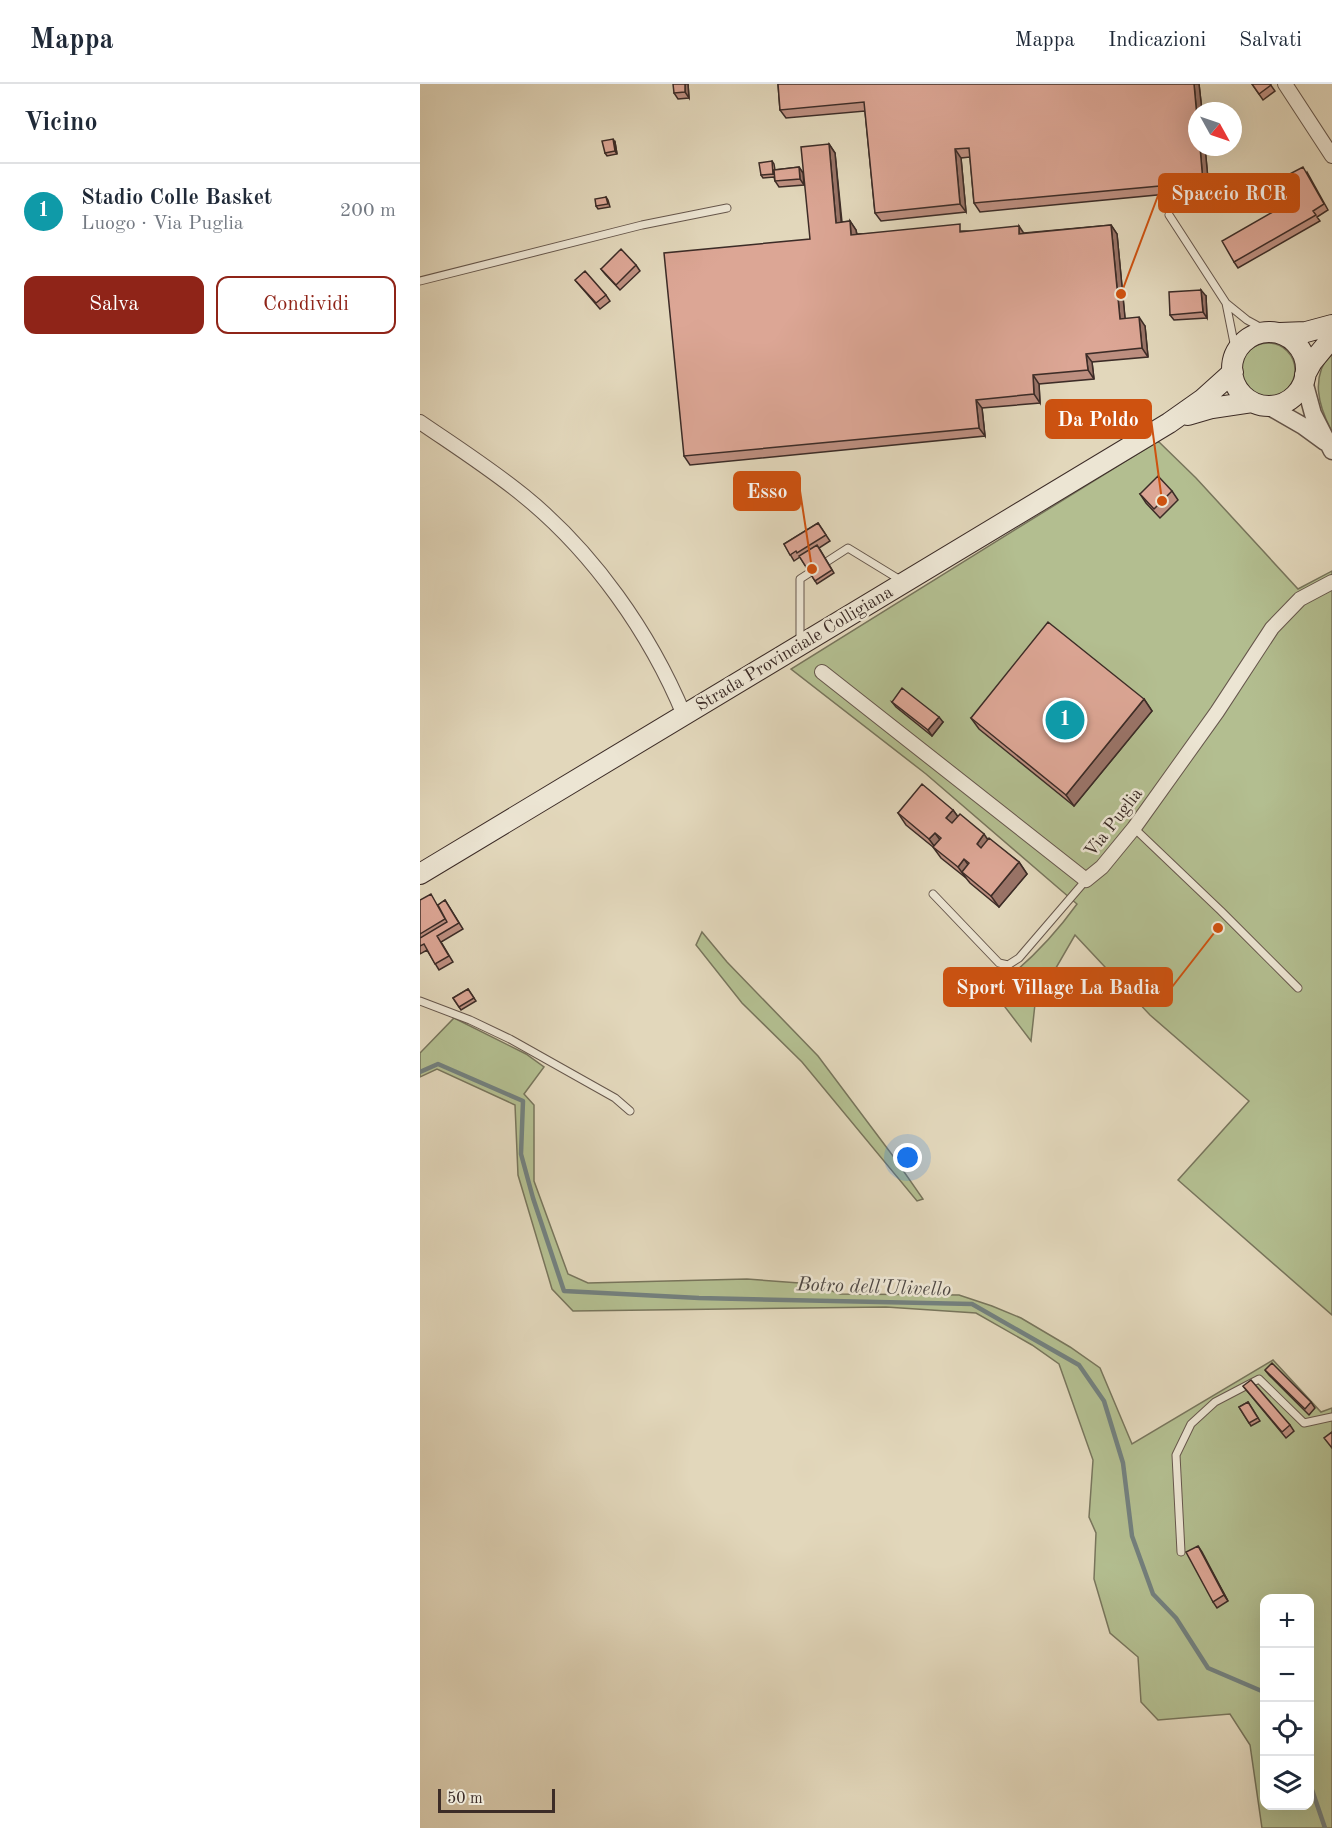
<!DOCTYPE html>
<html lang="it">
<head>
<meta charset="utf-8">
<style>
  :root { --surface:#fff; --page:#f6f6f7; --text:#1f2937; --muted:#747a83; --line:#e0e1e3; --accent:#8f2418 }
  body { margin:0; font-family:"Old Standard TT",serif; background:var(--page); color:var(--text) }
  .controls { position:absolute; right:18px; bottom:18px; display:grid; overflow:hidden; border-radius:12px; box-shadow:0 6px 24px #0002 }
  .controls button { width:54px; height:54px; display:grid; place-items:center; padding:0; border:0; border-bottom:2px solid var(--line); background:var(--surface); color:var(--text); font:30px sans-serif }
  .compass { position:absolute; left:768px; top:18px; width:54px; height:54px; border-radius:50%; background:var(--surface); box-shadow:0 6px 24px #0002; rotate:130deg }
  .scale { position:absolute; left:18px; bottom:15px; width:117px; box-sizing:border-box; padding-left:6px; border:3px solid #3c2c27; border-top:0; font-size:16px; line-height:21px; white-space:nowrap; color:#3c2c27; -webkit-text-stroke:4px #ece5d3; paint-order:stroke }
  .you { position:absolute; left:488px; top:1074px; width:21px; height:21px; margin:-15px; border:4px solid #fff; border-radius:50%; background:#1a73e8; box-shadow:0 0 0 9px #1a73e833 }
  .badge { display:grid; place-items:center; width:39px; height:39px; border-radius:50%; background:var(--accent); color:#fff; font-size:20px; font-weight:700 }
  .pin { position:absolute; translate:-50% -50%; border:3px solid #fff; box-shadow:0 2px 6px #0006 }
  .list { margin:0; padding:0; list-style:none }
  h2 { display:flex; justify-content:space-between; align-items:center; height:78px; margin:0; padding:0 24px; font-size:26px }
  h2 small { font-size:20px; font-weight:400; color:var(--muted) }
  .list li { display:grid; grid-template-columns:39px 1fr auto; gap:18px; align-items:center; box-sizing:border-box; height:96px; padding:0 24px; border-top:2px solid var(--line) }
  .list b { display:block; font-size:22px; white-space:nowrap }
  .list p { margin:0; font-size:20px; white-space:nowrap; color:var(--muted) }
  .list em { font-size:20px; font-style:normal; color:var(--muted) }
  .actions { display:flex; gap:12px; padding:18px 24px }
  .actions a { flex:1; padding:14px 0; border:2px solid var(--accent); border-radius:12px; text-align:center; font-size:21px; color:var(--accent) }
  .actions .main { background:var(--accent); color:#fff }
  .icon { flex:none; width:33px; height:33px; fill:none; stroke:currentColor; stroke-width:2; stroke-linecap:round; stroke-linejoin:round }
  .map { position:relative; flex:none; width:912px; height:1744px; overflow:hidden }
  header { display:flex; align-items:center; gap:36px; box-sizing:border-box; height:84px; padding:0 30px; background:var(--surface); border-bottom:2px solid var(--line) }
  header strong { font-size:28px }
  nav { display:flex; gap:33px; margin-inline-start:auto; font-size:21px }
  main { display:flex }
  aside { flex:1; background:var(--surface) }
  .map>svg:first-child { display:block }
  .green { fill:#b3be90; stroke:#78755c; stroke-width:1.5; fill-rule:evenodd }
  .lines { fill:none; stroke-linecap:round; stroke-linejoin:round }
  .stream { stroke:#73807e; stroke-width:4.5 }
  .service-casing { stroke:#66574c; stroke-width:9 }
  .minor-casing { stroke:#66574c; stroke-width:16 }
  .tertiary-casing { stroke:#66574c; stroke-width:19 }
  .secondary-casing { stroke:#3c2c27; stroke-width:22 }
  .service { stroke:#ece5d3; stroke-width:7 }
  .minor { stroke:#ece5d3; stroke-width:14 }
  .tertiary { stroke:#ece5d3; stroke-width:16 }
  .secondary { stroke:#ece5d3; stroke-width:20 }
  .wall { fill:#bd8f80; stroke:#3c2c27; stroke-width:1.5 }
  .shaded-wall { fill:#9a7468; stroke:#3c2c27; stroke-width:1.5 }
  .building { fill:#dca695; stroke:#3c2c27; stroke-width:1.5 }
  .labels { text-anchor:middle; stroke-width:5; stroke-linejoin:round; paint-order:stroke }
  .street-label { font-size:18px; fill:#3c2c27; stroke:#ece5d3 }
  .water-label { font-size:20px; font-style:italic; fill:#4e4844; stroke:#ece5d3 }
  .leader { fill:none; stroke:#ce5210; stroke-width:2 }
  .callout-dot { fill:#ce5210; stroke:#ece5d3; stroke-width:2 }
  .callout { fill:#ce5210; stroke:#ce5210; stroke-width:2 }
  .callout-label { font-size:20px; text-anchor:middle; font-weight:bold; fill:#fff }
</style>
</head>
<body>
<header>
<strong>Mappa</strong>
<nav><a>Mappa</a><a>Indicazioni</a><a>Salvati</a></nav>
</header>
<main>
<aside>
<h2>Vicino<small></small></h2>
<ul class="list">
<li><span class="badge" style="background:#0f9aa8">1</span><div><b>Stadio Colle Basket</b><p>Luogo · Via Puglia</p></div><em>200 m</em></li>
</ul>
<div class="actions"><a class="main">Salva</a><a>Condividi</a></div>
</aside>
<div class="map">
<svg width="912" height="1744" viewBox="0 0 912 1744">
  <rect width="100%" height="100%" fill="#e2d7bb"/>
  <filter id="stains"><feTurbulence type="fractalNoise" baseFrequency=".00333" numOctaves="4"/><feColorMatrix values="0 0 0 0 .2 0 0 0 0 .09 0 0 0 0 .02 0 0 0 .5 -.17"/></filter>
  <radialGradient id="worn" r=".72"><stop offset=".6" stop-color="#630" stop-opacity="0"/><stop offset="1" stop-color="#630" stop-opacity=".3"/></radialGradient>
  <!-- green -->
  <path class="green" d="M821 286a27 27 0 1 1 54 0a27 27 0 1 1-54 0Z
    M912 267V348C898 321 890 293 912 267Z
    M738 357 776 394 878 505 912 487V1231L758 1096 829 1017 730 931 655 851 615 920 611 957 572 906C605 882 634 852 657 820L506 690 371 585Z
    M282 848 307 878 398 972 473 1072 503 1115 497 1117 382 978 322 919 276 861Z
    M34 934 106 970 124 983 104 1010 114 1021V1097L148 1190 168 1199 327 1195 393 1200 420 1210 539 1211 572 1222 601 1234 650 1263 680 1284 712 1360 853 1276 901 1328 912 1324V1744H842L830 1661 810 1630 738 1636 721 1618 718 1573 690 1549 674 1495 676 1449 669 1433 673 1376 639 1280 612 1261 556 1229 466 1223 153 1227 132 1205 98 1091 95 1021 17 985 0 993V969ZM844 1514H890V1722H844Z"/>
  <g class="lines">
    <!-- stream -->
    <path class="stream" d="M0 988 18 980 103 1017 101 1070 113 1114 144 1207 279 1214 552 1220 659 1281 684 1317 703 1379 712 1452 733 1510 756 1534 788 1584 844 1608
      M890 1700 905 1744"/>
    <defs>
      <path id="service" d="M749 131 806 219 827 236 849 248
        M0 197 222 141 307 124
        M806 219 816 269
        M380 558V495L428 464 482 497
        M714 744 801 827 878 904
        M513 810 579 879 588 881 599 874 666 796
        M0 917 50 936 90 955 195 1014 210 1027
        M761 1468 756 1371 771 1340 795 1318 839 1295 884 1339 912 1333"/>
      <path id="minor" d="M865 0 912 72
        M0 338C35 362 71 385 104 412 173 468 230 549 264 631
        M402 588 666 796 682 783 714 744 797 628 852 544 880 515 912 498"/>
      <path id="tertiary" d="M884 297 893 330 912 367
        M848 322 883 342 905 358"/>
      <path id="secondary" d="M812 285a37 37 0 1 1 74 0a37 37 0 1 1-74 0Z
        M860 249 886 248 912 241
        M885 291 892 278 912 254
        M768 331 792 324 832 318
        M0 790 749 339 783 315 813 288"/>
    </defs>
    <!-- service casing -->
    <use href="#service" class="service-casing"/>
    <!-- minor casing -->
    <use href="#minor" class="minor-casing"/>
    <!-- tertiary casing -->
    <use href="#tertiary" class="tertiary-casing"/>
    <!-- secondary casing -->
    <use href="#secondary" class="secondary-casing"/>
    <!-- service -->
    <use href="#service" class="service"/>
    <!-- minor -->
    <use href="#minor" class="minor"/>
    <!-- tertiary -->
    <use href="#tertiary" class="tertiary"/>
    <!-- secondary -->
    <use href="#secondary" class="secondary"/>
  </g>
  <!-- wall -->
  <path class="wall" d="M268 0 269 14 258 15 254 9Z
    M358 0H779L782 27H777V63H785L789 106 560 128 554 119 550 73 541 74 546 128 461 137 455 129 445 27 366 34 360 26Z
    M832 0H850L855 7 843 16Z
    M195 58 197 70 187 72 185 69Z
    M409 60 415 69 422 138 430 137 436 146 437 150 544 147 604 149 691 141 697 150 705 235 725 242 728 273 672 278 674 295 619 300 620 319 562 324 565 352 270 381 264 372 390 155Z
    M352 77 354 80 355 86 379 83 383 89 384 101 359 103 355 97 354 93 343 94 341 91Z
    M887 88 908 126 897 133 900 137 818 184 814 178 872 117Z
    M186 113 188 116 190 123 178 125 176 122Z
    M216 181 220 187 200 206 185 190 181 185Z
    M155 196 186 211 190 217 180 225Z
    M786 212 787 234 754 236 750 231Z
    M752 407 758 416 740 434 726 419 720 410Z
    M398 439 410 457 399 464 414 489 397 500 380 473 374 477 364 460Z
    M724 615 732 627 654 722 559 645 551 634Z
    M472 618 523 638 512 652 476 623Z
    M533 726 538 733 599 778 607 790 579 823 550 799 546 794 521 774 513 763 486 741 478 729Z
    M0 816 18 821 25 816 43 845 21 858 33 878 19 886 7 866 0 870Z
    M48 905 56 917 41 926 33 914Z
    M845 1286 891 1318 895 1324 889 1331 849 1291Z
    M823 1302 870 1341 874 1347 866 1354Z
    M828 1318 840 1337 831 1342 819 1323Z
    M778 1462 808 1517 797 1524 793 1518Z"/>
  <!-- shaded-wall -->
  <path class="shaded-wall" d="M265 0H268L269 14 265 8Z
    M774 0H779L782 27H777V33Z
    M193 55 195 58 197 70 195 67Z
    M409 60 415 69 422 147 416 139Z
    M780 63H785L789 106 783 98Z
    M535 65 541 74 546 128 540 120Z
    M379 83 383 89 384 101 380 95Z
    M430 137 436 146 438 159 431 151Z
    M691 141 697 150 706 244 700 235Z
    M599 142 605 151 599 150Z
    M781 206 786 212 787 234 783 228Z
    M719 233 725 242 728 273 722 264Z
    M666 270 672 278 674 295 668 286Z
    M613 291 619 300 620 319 614 310Z
    M556 316 562 324 565 352 559 344Z
    M724 615 732 627 654 722 646 711Z
    M519 633 523 638 512 652 508 646Z
    M533 726 541 737 534 745 526 734Z
    M515 749 523 760 517 766 509 755Z
    M564 750 572 762 564 771 557 760Z
    M544 775 552 786 542 788 546 794 538 783Z
    M599 778 607 790 579 823 571 812Z
    M778 1462 782 1468 808 1517 804 1511Z"/>
  <!-- building -->
  <path class="building" d="M253 0H265V8L254 9Z
    M358 0H774L777 33V63H780L783 98 554 119 549 64 535 65 540 120 455 129 444 18 360 26Z
    M832 0H850L851 1 839 10Z
    M193 55 195 67 185 69 182 57Z
    M409 60 416 139 430 137 431 151 540 140V148L599 142V150L691 141 700 235 719 233 722 264 666 270 668 286 613 291 614 310 556 316 559 344 264 372 244 169 390 155 381 63Z
    M352 77 353 90 341 91 339 79Z
    M379 83 380 95 355 97 354 86Z
    M883 83 904 120 893 127 896 131 814 178 802 157 872 117 860 95Z
    M186 113 188 120 176 122 175 115Z
    M201 165 216 181 196 201 181 185Z
    M165 187 186 211 176 219 155 196Z
    M781 206 783 228 750 231 749 208Z
    M738 392 752 407 734 425 720 410Z
    M398 439 406 451 377 469 376 467 370 471 364 460Z
    M397 461 412 486 395 497 379 472Z
    M628 538 724 615 646 711 551 634Z
    M482 604 519 633 508 646 472 618Z
    M502 700 533 726 526 734 532 739 540 730 564 750 557 760 561 764 569 754 599 778 571 812 542 788 549 779 544 775 538 783 513 763 521 754 515 749 509 755 478 729Z
    M11 810 25 835 0 850V816Z
    M25 816 39 839 17 852 29 872 15 880 4 860 0 862V854L27 838 18 821Z
    M48 905 54 914 39 923 33 914Z
    M852 1279 891 1318 885 1325 845 1286Z
    M831 1296 870 1341 862 1348 823 1302Z
    M828 1318 838 1334 829 1339 819 1323Z
    M912 1348V1364L904 1354Z
    M778 1462 804 1511 793 1518 766 1468Z"/>
  <g class="labels">
    <!-- street labels -->
    <g class="street-label">
      <text transform="translate(374 564) rotate(-31)" y="6">Strada Provinciale Colligiana</text>
      <text transform="translate(693 738) rotate(-52)" y="6">Via Puglia</text>
    </g>
    <!-- water labels -->
    <g class="water-label">
      <text transform="translate(454 1202) rotate(2)" y="7">Botro dell'Ulivello</text>
    </g>
  </g>
  <!-- callouts -->
  <path class="leader" d="M701 210L739 109M742 417L731 335M392 485L380 407M798 844L752 903"/>
  <g class="callout-dot">
    <circle cx="701" cy="210" r="6"/>
    <circle cx="742" cy="417" r="6"/>
    <circle cx="392" cy="485" r="6"/>
    <circle cx="798" cy="844" r="6"/>
  </g>
  <g class="callout">
    <rect x="739" y="90" width="140" height="38" rx="6"/>
    <rect x="626" y="316" width="105" height="38" rx="6"/>
    <rect x="314" y="388" width="66" height="38" rx="6"/>
    <rect x="524" y="884" width="228" height="38" rx="6"/>
  </g>
  <g class="callout-label">
    <text x="809" y="116">Spaccio RCR</text>
    <text x="678" y="342">Da Poldo</text>
    <text x="347" y="414">Esso</text>
    <text x="638" y="910">Sport Village La Badia</text>
  </g>
  <rect width="100%" height="100%" filter="url(#stains)"/>
  <rect width="100%" height="100%" fill="url(#worn)"/>
</svg>
<div class="controls">
<button>+</button>
<button>−</button>
<button><svg class="icon" aria-label="locate" viewBox="0 0 24 24"><circle cx="12" cy="12" r="6"/><path d="M12 2v4M12 18v4M2 12h4M18 12h4"/></svg></button>
<button><svg class="icon" aria-label="layers" viewBox="0 0 24 24"><path d="M12 4l9 5-9 5-9-5zM3 14l9 5 9-5"/></svg></button>
</div>
<svg class="compass" viewBox="-18 -18 36 36"><path d="M0-13l5 13h-10z" fill="#e53935"/><path d="M0 13l5-13h-10z" fill="#747a83"/></svg>
<div class="scale">50 m</div>
<div class="you"></div>
<div class="pin badge" style="left:645px;top:636px;background:#0f9aa8">1</div>
</div>
</main>
</body>
</html>
